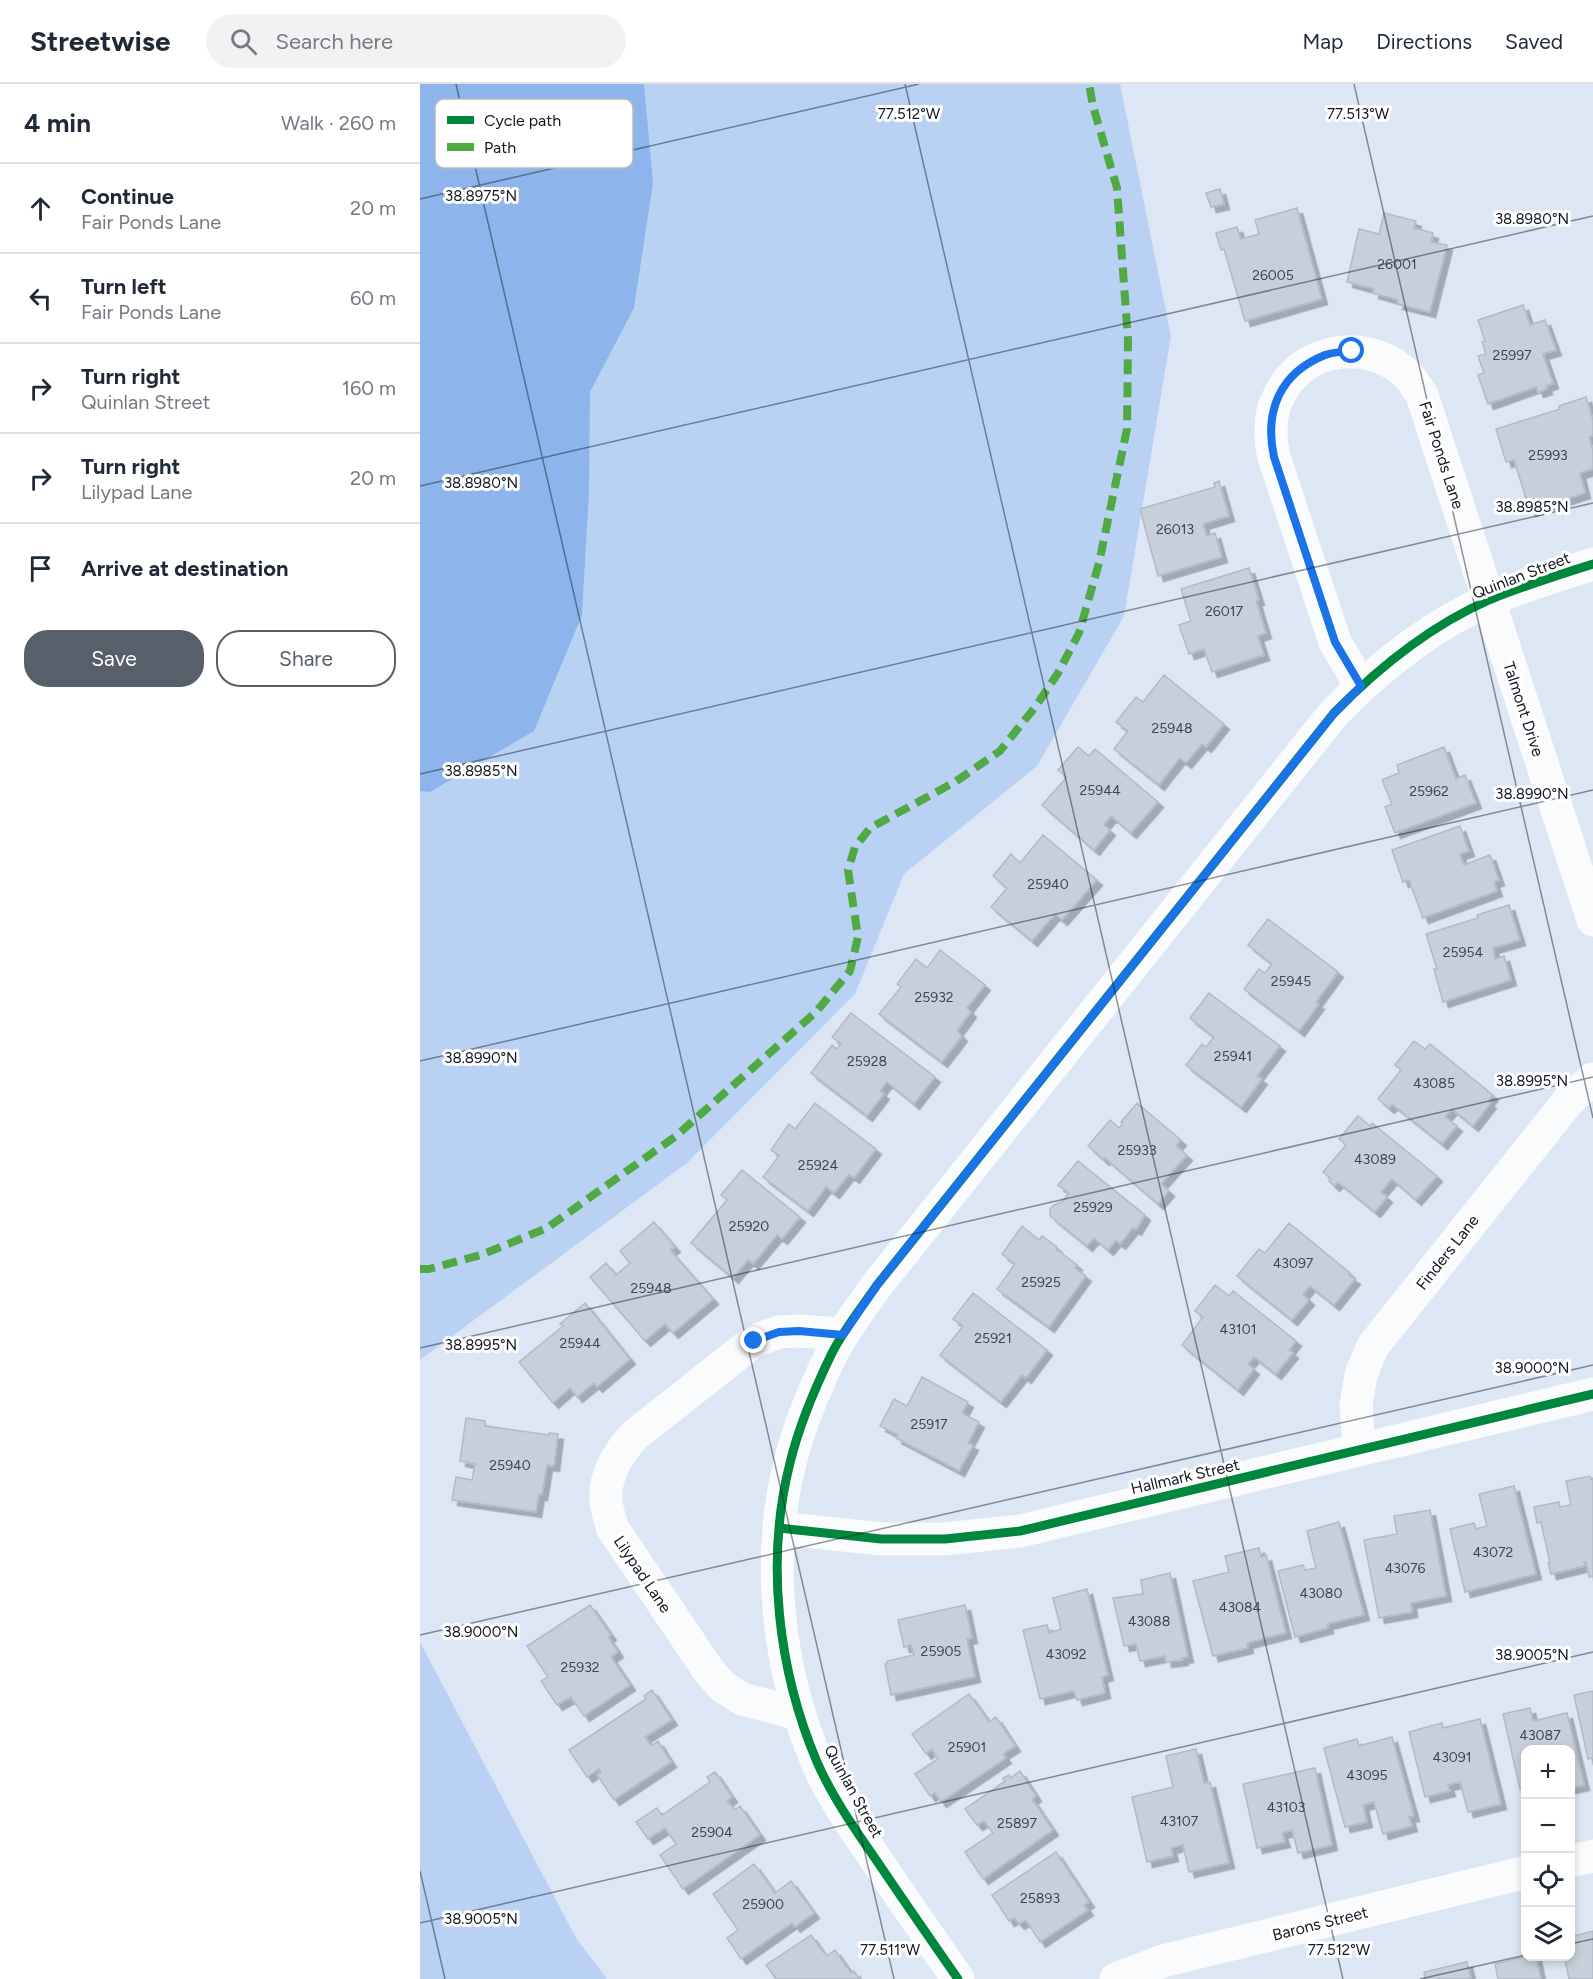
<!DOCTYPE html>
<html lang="en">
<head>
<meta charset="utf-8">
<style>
  :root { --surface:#fff; --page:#f2f2f3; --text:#1f2937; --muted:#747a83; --line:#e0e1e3; --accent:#575f6a }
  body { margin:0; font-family:Figtree,sans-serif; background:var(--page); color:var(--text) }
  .controls { position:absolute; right:18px; bottom:18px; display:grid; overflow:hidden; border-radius:12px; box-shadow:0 3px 9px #0003 }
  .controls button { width:54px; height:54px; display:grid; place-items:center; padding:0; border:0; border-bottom:2px solid var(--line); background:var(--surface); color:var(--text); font:30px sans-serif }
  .stop { position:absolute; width:18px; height:18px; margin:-14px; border:4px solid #1a73e8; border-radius:50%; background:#fff }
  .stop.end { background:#1a73e8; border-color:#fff; box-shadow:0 2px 6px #0008 }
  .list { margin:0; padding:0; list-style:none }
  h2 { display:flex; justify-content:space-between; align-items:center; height:78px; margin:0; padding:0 24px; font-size:26px }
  h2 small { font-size:20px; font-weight:400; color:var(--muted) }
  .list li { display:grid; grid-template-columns:39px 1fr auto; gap:18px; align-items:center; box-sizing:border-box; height:90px; padding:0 24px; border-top:2px solid var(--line) }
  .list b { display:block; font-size:22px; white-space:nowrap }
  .list p { margin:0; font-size:20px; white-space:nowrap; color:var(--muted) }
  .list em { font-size:20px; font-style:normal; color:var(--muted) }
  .actions { display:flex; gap:12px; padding:18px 24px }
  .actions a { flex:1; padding:14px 0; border:2px solid var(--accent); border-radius:24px; text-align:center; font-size:21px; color:var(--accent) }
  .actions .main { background:var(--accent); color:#fff }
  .icon { flex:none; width:33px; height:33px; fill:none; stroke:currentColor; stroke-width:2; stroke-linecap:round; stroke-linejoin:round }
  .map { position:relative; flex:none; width:1173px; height:1895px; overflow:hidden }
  header { display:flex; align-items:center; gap:36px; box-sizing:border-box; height:84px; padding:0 30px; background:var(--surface); border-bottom:2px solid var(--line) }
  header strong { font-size:28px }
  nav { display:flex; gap:33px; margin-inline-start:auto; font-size:21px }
  .search { width:420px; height:54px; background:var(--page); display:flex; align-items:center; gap:15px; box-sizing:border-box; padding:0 21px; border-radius:33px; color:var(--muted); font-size:22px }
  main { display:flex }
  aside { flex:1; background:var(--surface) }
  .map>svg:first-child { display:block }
  .green { fill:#b9d2f4 }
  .water { fill:#8db5ec }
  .building { fill:#c7cfda; stroke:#b2bac5; stroke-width:1.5; filter:url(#shadow) }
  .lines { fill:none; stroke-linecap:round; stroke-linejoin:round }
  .minor { stroke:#fafbfd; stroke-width:33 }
  .quiet { stroke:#51a943; stroke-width:8; stroke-dasharray:15 8; stroke-linecap:butt }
  .cycleway-casing { stroke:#fff; stroke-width:13 }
  .cycleway { stroke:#00873e; stroke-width:9 }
  .route { stroke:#1a73e8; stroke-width:8 }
  .ticks { fill:none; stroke:#101720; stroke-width:1.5; stroke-opacity:0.45 }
  .labels { text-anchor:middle; stroke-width:6; stroke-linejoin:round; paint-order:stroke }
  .number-label { font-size:14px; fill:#3e454e }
  .street-label { font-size:16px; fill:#101720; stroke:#fff }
  .key { fill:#fff; stroke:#b7b9bc; stroke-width:1.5 }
  .key-label { font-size:16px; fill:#101720 }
  .ticks-label { font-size:15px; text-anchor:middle; fill:#101720; stroke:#fff; stroke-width:6; stroke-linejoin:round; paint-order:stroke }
</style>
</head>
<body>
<header>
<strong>Streetwise</strong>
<div class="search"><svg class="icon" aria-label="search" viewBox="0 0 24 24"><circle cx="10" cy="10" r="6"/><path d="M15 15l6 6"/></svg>Search here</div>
<nav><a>Map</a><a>Directions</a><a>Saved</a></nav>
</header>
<main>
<aside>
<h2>4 min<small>Walk · 260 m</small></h2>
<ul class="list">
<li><svg class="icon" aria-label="ahead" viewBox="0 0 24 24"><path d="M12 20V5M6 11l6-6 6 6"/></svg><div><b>Continue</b><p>Fair Ponds Lane</p></div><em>20 m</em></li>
<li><svg class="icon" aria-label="left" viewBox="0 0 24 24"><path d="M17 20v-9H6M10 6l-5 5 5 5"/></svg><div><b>Turn left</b><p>Fair Ponds Lane</p></div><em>60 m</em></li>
<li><svg class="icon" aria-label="right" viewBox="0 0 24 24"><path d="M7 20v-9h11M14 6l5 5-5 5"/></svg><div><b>Turn right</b><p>Quinlan Street</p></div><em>160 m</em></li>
<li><svg class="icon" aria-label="right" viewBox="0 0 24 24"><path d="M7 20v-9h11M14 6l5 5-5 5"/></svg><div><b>Turn right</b><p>Lilypad Lane</p></div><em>20 m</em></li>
<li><svg class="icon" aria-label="arrive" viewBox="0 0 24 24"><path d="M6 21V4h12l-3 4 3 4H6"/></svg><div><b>Arrive at destination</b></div></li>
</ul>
<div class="actions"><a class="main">Save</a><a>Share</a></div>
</aside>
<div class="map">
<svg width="1173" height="1895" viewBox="0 0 1173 1895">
  <defs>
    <filter id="shadow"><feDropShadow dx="5.5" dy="5.5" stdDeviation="0" flood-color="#0004"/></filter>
  </defs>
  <rect width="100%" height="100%" fill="#dce6f4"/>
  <!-- green -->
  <path class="green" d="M0 0H700L751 252 704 532 617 682 484 790 435 910 267 1079 0 1276Z
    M0 1558 156 1854 187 1895H0Z"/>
  <!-- water -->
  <path class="water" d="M0 0H224L233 99 214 224 170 308 169 407 162 531 114 647 10 708 0 707Z"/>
  <!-- building -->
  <path class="building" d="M800 105 804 120 791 123 786 109Z
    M877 124 902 215 825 237 804 165 801 166 796 149 817 143 821 155 839 150 835 136Z
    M964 129 996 137 994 144 1013 149 1011 158 1027 161 1010 228 977 220 978 216 953 209 954 205 927 198 939 145 959 150Z
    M1103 221 1110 241 1125 236 1136 266 1123 270 1133 299 1126 302 1127 305 1118 308 1116 303 1068 320 1058 291 1064 289 1058 272 1066 270 1062 258 1065 257 1058 236Z
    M1166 313 1173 336V351L1169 353 1173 367V385L1160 389 1165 409 1110 427 1094 376 1086 378 1076 345 1140 325 1139 322Z
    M799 397 809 432 783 440 787 452 795 449 802 473 738 492 720 425 795 403 794 399Z
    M829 484 839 516H836L846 549 838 552 844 571 792 588 784 565 769 570 759 541 771 537 761 505Z
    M744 591 804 640 786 663 782 660 766 679 760 674 739 701 694 665 708 647 696 638 716 613 723 618Z
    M658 663 669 672 675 665 738 718 711 749 691 732 684 741 690 746 674 766 622 721 647 693 638 686Z
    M1024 663 1036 695 1045 691 1056 719 975 749 965 723 972 720 962 696 979 689 977 681Z
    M1040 742 1049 767 1040 770 1044 781 1070 771 1079 796 1074 798 1077 807 1003 834 989 796 983 798 972 766Z
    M623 751 677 796 642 836 635 830 612 857 571 823 587 804 573 792 591 770 600 779Z
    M1089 821 1100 856 1073 864 1075 875 1084 872 1091 896 1023 918 1014 885H1017L1006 850 1058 834 1057 831Z
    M848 835 918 888 896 918 899 920 879 947 824 905 839 885 845 889 852 880 828 861Z
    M520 866 565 901 547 924 551 928 537 947 542 952 522 978 459 930 481 903 477 900 496 875 507 884Z
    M789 909 860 962 837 992 842 995 821 1023 766 981 782 960 786 963 794 953 770 934Z
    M431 929 515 993 494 1020 467 998 460 1007 464 1010 447 1032 391 989 412 961 417 965 421 960 412 953Z
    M994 957 1005 965 1010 960 1073 1011 1068 1017 1071 1019 1053 1042 1032 1025 1025 1033 1037 1042 1022 1060 972 1020 969 1024 958 1015 981 986 975 981Z
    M395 1019 456 1065 434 1094 429 1090 414 1109 406 1103 388 1127 343 1093 359 1072 351 1066 369 1040 375 1045Z
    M717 1019 761 1056 756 1062 767 1071 741 1100 749 1107 738 1120 685 1074 684 1076 668 1062 690 1036 699 1044 703 1039 701 1038Z
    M938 1032 950 1042 952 1039 1017 1092 996 1116 972 1095 961 1108 967 1113 955 1128 918 1098 914 1102 909 1097 911 1095 903 1088 926 1061 919 1055Z
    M658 1077 725 1131 716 1146 713 1144 700 1160 696 1156 688 1166 674 1154 667 1162 630 1132V1125L634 1121 642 1118 649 1109 638 1101Z
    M322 1086 380 1133 362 1155 357 1151 333 1180 328 1176 313 1194 271 1159 307 1116 301 1111Z
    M234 1138 255 1163 250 1166 293 1215 253 1249 245 1240 225 1257 170 1193 186 1179 196 1191 210 1179 200 1167Z
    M869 1139 930 1189 929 1191 935 1195 914 1221 890 1202 883 1210 889 1216 872 1236 817 1192 839 1165 845 1169Z
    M602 1142 619 1156 622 1152 637 1163 636 1165 657 1181 655 1184 666 1192 629 1243 577 1205 595 1180 582 1170Z
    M795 1201 809 1212 813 1207 876 1257 869 1266 873 1269 856 1290 834 1273 828 1280 834 1285 818 1306 762 1261 783 1233 775 1227Z
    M553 1209 627 1266 606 1294 602 1291 581 1318 520 1271 543 1242 533 1235Z
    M165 1219 210 1275 177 1303 174 1299 157 1313 150 1304 133 1319 99 1278 143 1242 140 1240Z
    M502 1293 548 1318 542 1329 559 1338 548 1359 553 1361 539 1387 476 1354 478 1351 460 1342 474 1315 487 1322Z
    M46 1334 65 1337V1342L129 1351V1349L138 1350 134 1382 127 1381 122 1411 119 1410 116 1428 32 1416 36 1393 52 1396 55 1380 40 1377Z
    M1170 1392 1171 1395 1173 1394V1492L1169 1493 1166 1478H1164L1165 1482 1131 1490 1128 1479H1130L1121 1438 1117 1439 1114 1423 1139 1418 1140 1423 1151 1421 1146 1397Z
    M1094 1402 1116 1490 1045 1508 1030 1445 1054 1439 1056 1445 1067 1442 1059 1410Z
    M1010 1426 1026 1512 991 1519 992 1528 959 1534 944 1456 977 1450 974 1432Z
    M919 1438 944 1531 907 1540 908 1544 875 1553 858 1487 883 1481 885 1486 896 1484 887 1447Z
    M839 1464 841 1473 846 1471 866 1549 827 1559 828 1564 793 1572 773 1497 809 1488 805 1472Z
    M750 1489 768 1573 762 1574 763 1576 746 1578 745 1572 720 1577 716 1560 704 1562 693 1514 723 1510 721 1496Z
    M667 1505 688 1591 682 1593 685 1609 657 1616 654 1607 620 1615 603 1546 627 1541 629 1549 641 1545 633 1514Z
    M170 1521 191 1551 188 1553 198 1568 191 1573 210 1601 164 1632 151 1613 137 1621 121 1597 128 1593 107 1562Z
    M545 1521 552 1554 547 1555 555 1593 471 1611 465 1580H467V1577L494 1571 491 1561 484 1563 478 1536Z
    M232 1606 252 1636 225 1653 231 1662 238 1657 251 1678 194 1716 177 1691 181 1688 179 1685 167 1693 149 1666 226 1615 224 1612Z
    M1173 1607V1674L1168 1675 1154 1611Z
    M549 1610 569 1638 576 1633 595 1662 583 1670 586 1674 521 1718 515 1709 510 1712 495 1690 518 1675 512 1665 506 1670 492 1650Z
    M1110 1624 1113 1637 1147 1629 1164 1701 1150 1704V1666H1106V1704L1100 1705 1083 1630Z
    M1060 1635 1081 1720 1048 1728 1040 1698 1028 1701 1030 1707 1005 1713 989 1648 1022 1639 1023 1644Z
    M972 1653 994 1732 989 1733 992 1742 963 1750 954 1718 943 1721 947 1738 925 1743 904 1664 937 1655 939 1662Z
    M776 1665 784 1699 790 1698 809 1779 769 1788 763 1761 751 1764 753 1772 727 1778 712 1713 753 1703 746 1672Z
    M895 1684 912 1761 878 1769 872 1746 862 1749 865 1758 837 1764 823 1700Z
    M600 1687 616 1712 612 1715 633 1746 563 1795 545 1768 573 1749 564 1737 557 1741 545 1725 585 1697 583 1694 589 1691 591 1694Z
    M295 1688 312 1713 307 1717 315 1726 320 1722 340 1751 263 1805 240 1771 256 1760 245 1744 228 1755 216 1738 237 1724 242 1731 290 1698 287 1693Z
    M636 1768 669 1818 664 1821 668 1826 620 1858 606 1836 599 1840 594 1834 589 1837 572 1811Z
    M334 1780 355 1809 371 1797 394 1829 375 1843 372 1839 321 1875 307 1854 318 1846 293 1810Z
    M1173 1847V1895H1149L1144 1872H1150V1853Z
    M391 1851 403 1868 404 1867 407 1872 415 1866 431 1889 434 1887 439 1895H356L346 1881Z
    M1107 1872H1116L1121 1895H1078L1075 1880Z
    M1047 1878 1051 1895H1005L1004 1888Z"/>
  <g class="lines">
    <!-- minor -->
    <path class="minor" d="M941 602 915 558 854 373C850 357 850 343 853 327 854 321 858 315 860 310 882 264 944 255 982 286 990 292 996 302 1002 311L1173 836
      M939 1366 936 1322 941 1290 953 1262 1149 1016 1173 995
      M359 1444 461 1455H525L600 1447 1173 1310
      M379 1630 322 1615 302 1602 289 1587 193 1445C190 1436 187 1426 186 1417 184 1391 198 1369 215 1351L334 1257 359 1248 379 1247 422 1250
      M1150 1777 1173 1772
      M538 1895C513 1859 488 1823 463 1786 440 1752 414 1717 397 1678 358 1586 345 1477 370 1379 379 1341 395 1304 412 1269 424 1245 442 1223 457 1201L914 629C959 583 1010 542 1069 516 1103 502 1138 491 1173 480
      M696 1895 743 1877 1106 1788"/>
    <!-- quiet -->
    <path class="quiet" d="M0 1185H9L61 1171 127 1144 256 1052 396 928 430 887 438 853 428 786 435 763 450 744 535 698 580 667 616 622 638 589 659 549 679 479 707 345 708 256 697 104 673 22 669 0"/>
    <defs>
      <path id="cycleway" d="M359 1444 461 1455H525L600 1447 1173 1310
        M538 1895C513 1859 488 1823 463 1786 440 1752 414 1717 397 1678 358 1586 345 1477 370 1379 379 1341 395 1304 412 1269 424 1245 442 1223 457 1201L914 629C959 583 1010 542 1069 516 1103 502 1138 491 1173 480"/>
    </defs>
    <!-- cycleway casing -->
    <use href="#cycleway" class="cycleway-casing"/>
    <!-- cycleway -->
    <use href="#cycleway" class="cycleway"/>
  </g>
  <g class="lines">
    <!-- route -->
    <path class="route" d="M334 1257 359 1248 379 1247 423 1251 457 1201 914 629 941 602 915 558 854 373C844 327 860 289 905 271 913 268 923 268 932 267"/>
  </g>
  <!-- ticks -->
  <path class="ticks" d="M36 0 474 1895M485 0 923 1895M934 0 1173 1034M0 115 499 0M0 402 1173 132M0 690 1173 419M0 977 1173 706M0 1264 1173 993M0 1551 1173 1281M0 1787 25 1895M0 1839 1173 1568M1150 1860 1173 1855M1000 1895 1106 1871"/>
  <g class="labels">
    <!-- number labels -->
    <g class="number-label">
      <text x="977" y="185">26001</text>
      <text x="853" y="196">26005</text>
      <text x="1092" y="276">25997</text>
      <text x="1128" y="376">25993</text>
      <text x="755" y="450">26013</text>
      <text x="804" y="532">26017</text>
      <text x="752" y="649">25948</text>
      <text x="680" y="711">25944</text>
      <text x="1009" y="712">25962</text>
      <text x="628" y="805">25940</text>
      <text x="1043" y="873">25954</text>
      <text x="871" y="902">25945</text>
      <text x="514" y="918">25932</text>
      <text x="813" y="977">25941</text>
      <text x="447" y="982">25928</text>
      <text x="1014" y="1004">43085</text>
      <text x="717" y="1071">25933</text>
      <text x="955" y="1080">43089</text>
      <text x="398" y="1086">25924</text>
      <text x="673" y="1128">25929</text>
      <text x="329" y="1147">25920</text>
      <text x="873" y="1184">43097</text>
      <text x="621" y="1203">25925</text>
      <text x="231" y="1209">25948</text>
      <text x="818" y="1250">43101</text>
      <text x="573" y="1259">25921</text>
      <text x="160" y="1264">25944</text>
      <text x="509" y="1345">25917</text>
      <text x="90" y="1386">25940</text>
      <text x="1073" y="1473">43072</text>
      <text x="985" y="1489">43076</text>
      <text x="901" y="1514">43080</text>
      <text x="820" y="1528">43084</text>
      <text x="729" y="1542">43088</text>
      <text x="521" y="1572">25905</text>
      <text x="646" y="1575">43092</text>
      <text x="160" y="1588">25932</text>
      <text x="1120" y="1656">43087</text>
      <text x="547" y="1668">25901</text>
      <text x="1032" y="1678">43091</text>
      <text x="947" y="1696">43095</text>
      <text x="866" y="1728">43103</text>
      <text x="759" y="1742">43107</text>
      <text x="597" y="1744">25897</text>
      <text x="292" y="1753">25904</text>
      <text x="620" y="1819">25893</text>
      <text x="343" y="1825">25900</text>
    </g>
    <!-- street labels -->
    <g class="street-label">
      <text transform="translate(1022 371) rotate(72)" y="6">Fair Ponds Lane</text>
      <text transform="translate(1101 491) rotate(-21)" y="6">Quinlan Street</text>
      <text transform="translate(1104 625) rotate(72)" y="6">Talmont Drive</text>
      <text transform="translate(1027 1168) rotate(-52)" y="6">Finders Lane</text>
      <text transform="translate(765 1392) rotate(-13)" y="6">Hallmark Street</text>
      <text transform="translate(223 1490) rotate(56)" y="6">Lilypad Lane</text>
      <text transform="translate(434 1707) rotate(61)" y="6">Quinlan Street</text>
      <text transform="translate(900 1839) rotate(-14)" y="6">Barons Street</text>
    </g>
  </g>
  <!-- legend -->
  <rect x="15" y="15" width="198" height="69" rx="9" class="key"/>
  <rect x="27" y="32" width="27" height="8" fill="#00873e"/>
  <rect x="27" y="59" width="27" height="8" fill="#51a943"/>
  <g class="key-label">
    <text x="64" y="42">Cycle path</text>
    <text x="64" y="69">Path</text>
  </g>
  <g class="ticks-label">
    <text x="489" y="35">77.512°W</text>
    <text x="938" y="35">77.513°W</text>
    <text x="61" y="117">38.8975°N</text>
    <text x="1112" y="140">38.8980°N</text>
    <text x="61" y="404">38.8980°N</text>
    <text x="1112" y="428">38.8985°N</text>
    <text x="61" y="692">38.8985°N</text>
    <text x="1112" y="715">38.8990°N</text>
    <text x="61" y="979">38.8990°N</text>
    <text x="1112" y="1002">38.8995°N</text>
    <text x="61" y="1266">38.8995°N</text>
    <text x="1112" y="1289">38.9000°N</text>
    <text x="61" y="1553">38.9000°N</text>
    <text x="1112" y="1576">38.9005°N</text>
    <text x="61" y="1840">38.9005°N</text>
    <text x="470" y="1871">77.511°W</text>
    <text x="919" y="1871">77.512°W</text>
  </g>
</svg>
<div class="controls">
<button>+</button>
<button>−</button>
<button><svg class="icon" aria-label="locate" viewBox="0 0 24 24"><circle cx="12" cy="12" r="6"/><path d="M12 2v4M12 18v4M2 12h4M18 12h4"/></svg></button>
<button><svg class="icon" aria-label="layers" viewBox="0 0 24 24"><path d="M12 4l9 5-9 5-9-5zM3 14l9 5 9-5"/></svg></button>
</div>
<div class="stop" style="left:932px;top:267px"></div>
<div class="stop end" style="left:334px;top:1257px"></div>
</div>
</main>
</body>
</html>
